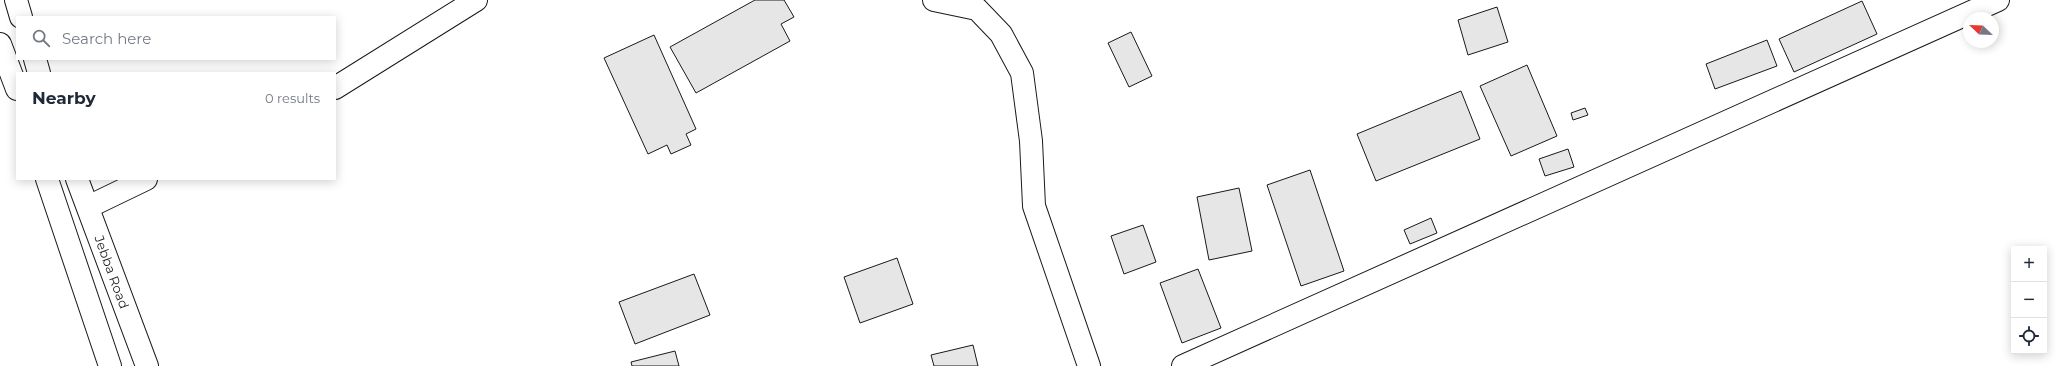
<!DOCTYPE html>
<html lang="en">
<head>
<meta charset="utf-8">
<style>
  :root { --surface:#fff; --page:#f2f2f3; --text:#1f2937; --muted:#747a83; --line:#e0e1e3 }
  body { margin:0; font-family:Montserrat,sans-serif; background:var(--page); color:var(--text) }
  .controls { position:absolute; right:12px; bottom:12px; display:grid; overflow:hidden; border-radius:0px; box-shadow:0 2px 10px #0003 }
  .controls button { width:36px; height:36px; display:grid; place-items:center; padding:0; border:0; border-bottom:1px solid var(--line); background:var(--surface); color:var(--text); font:20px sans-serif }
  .compass { position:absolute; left:1963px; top:12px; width:36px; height:36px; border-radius:50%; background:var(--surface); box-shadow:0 2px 10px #0003; rotate:293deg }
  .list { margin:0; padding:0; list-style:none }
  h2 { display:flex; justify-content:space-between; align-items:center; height:52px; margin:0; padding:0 16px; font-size:17px }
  h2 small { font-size:13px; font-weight:400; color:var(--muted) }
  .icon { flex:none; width:22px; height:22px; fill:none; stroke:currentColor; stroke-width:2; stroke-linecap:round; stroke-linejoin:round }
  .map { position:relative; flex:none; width:2059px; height:366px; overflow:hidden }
  .search { position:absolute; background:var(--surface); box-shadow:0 2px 10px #0003; left:16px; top:16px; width:320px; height:44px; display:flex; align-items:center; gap:10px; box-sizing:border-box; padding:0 14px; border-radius:0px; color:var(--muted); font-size:15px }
  .panel { position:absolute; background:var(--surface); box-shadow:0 2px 10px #0003; left:16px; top:72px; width:320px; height:108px; border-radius:0px }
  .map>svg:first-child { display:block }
  .building { fill:#e6e6e6; stroke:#1a1a1a }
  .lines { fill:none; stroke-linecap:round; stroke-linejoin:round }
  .minor-casing { stroke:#1a1a1a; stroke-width:24 }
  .highway-casing { stroke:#1a1a1a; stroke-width:24 }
  .minor { stroke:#fff; stroke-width:22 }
  .highway { stroke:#fff; stroke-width:22 }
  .labels { text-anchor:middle; stroke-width:3; stroke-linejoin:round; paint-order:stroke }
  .street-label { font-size:13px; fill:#1a1a1a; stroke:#fff }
</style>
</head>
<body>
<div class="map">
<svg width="2059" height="366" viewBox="0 0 2059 366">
  <rect width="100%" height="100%" fill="#fff"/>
  <!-- building -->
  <path class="building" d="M755 0H784L794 17 781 24 790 41 696 93 670 47Z
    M1862 1 1877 34 1794 72 1779 39Z
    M1497 7 1508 42 1468 55 1458 20Z
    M1131 32 1152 76 1129 87 1108 43Z
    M654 35 696 129 686 134 691 145 671 154 667 145 648 154 604 58Z
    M1767 40 1777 66 1715 89 1706 64Z
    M1527 65 1557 136 1511 156 1480 86Z
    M1461 91 1480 139 1376 181 1357 134Z
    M1585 108 1588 115 1573 120 1571 113Z
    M1568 149 1574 167 1545 176 1539 159Z
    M1310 170 1344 271 1301 286 1267 185Z
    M1239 188 1252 251 1209 260 1197 197Z
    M1431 218 1437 233 1410 244 1404 230Z
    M1143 225 1156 262 1124 274 1111 236Z
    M897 258 913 304 860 323 844 277Z
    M1198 269 1221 328 1182 343 1160 283Z
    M694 274 710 315 635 344 619 302Z
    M973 345 978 366H934L931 355Z
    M675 351 679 366H632L631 362Z"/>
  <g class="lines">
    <defs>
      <path id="minor" d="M934 0 977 9 1001 34 1022 73 1031 141 1034 206 1089 366
        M335 88 476 0
        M88 207 146 179
        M1183 366 1998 0"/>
      <path id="highway" d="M16 0 21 17
        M0 44 17 89
        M35 59 39 73
        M47 179 110 366
        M77 179 147 366"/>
    </defs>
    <!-- minor casing -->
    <use href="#minor" class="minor-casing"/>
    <!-- highway casing -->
    <use href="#highway" class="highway-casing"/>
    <!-- minor -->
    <use href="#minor" class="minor"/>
    <!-- highway -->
    <use href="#highway" class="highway"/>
  </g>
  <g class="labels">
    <!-- street labels -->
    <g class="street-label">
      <text transform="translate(112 272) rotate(70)" y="5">Jebba Road</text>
    </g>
  </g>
</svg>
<div class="controls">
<button>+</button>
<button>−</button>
<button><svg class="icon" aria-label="locate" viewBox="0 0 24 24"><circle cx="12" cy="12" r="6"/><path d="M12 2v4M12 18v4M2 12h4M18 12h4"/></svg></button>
</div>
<svg class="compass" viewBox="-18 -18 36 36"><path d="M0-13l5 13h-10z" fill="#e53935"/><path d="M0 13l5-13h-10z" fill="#747a83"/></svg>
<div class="search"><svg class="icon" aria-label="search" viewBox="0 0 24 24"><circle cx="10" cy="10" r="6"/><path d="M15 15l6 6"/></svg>Search here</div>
<section class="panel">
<h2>Nearby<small>0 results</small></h2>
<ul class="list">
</ul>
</section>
</div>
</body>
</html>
